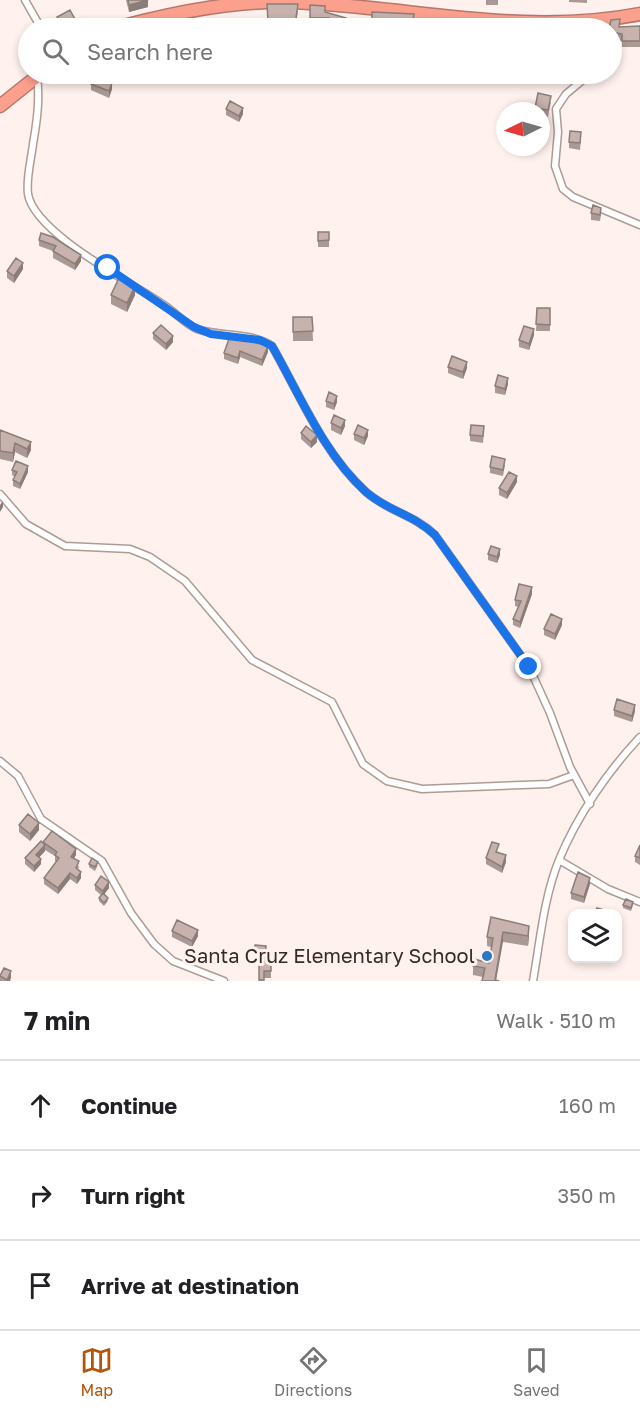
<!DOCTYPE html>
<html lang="en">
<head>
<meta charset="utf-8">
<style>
  :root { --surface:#fff; --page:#f2f2f2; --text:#202124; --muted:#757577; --line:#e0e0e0; --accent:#b45309 }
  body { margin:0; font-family:"Golos Text",sans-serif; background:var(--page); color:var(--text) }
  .controls { position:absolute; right:18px; bottom:18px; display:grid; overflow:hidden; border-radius:12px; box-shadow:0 3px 9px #0003 }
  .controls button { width:54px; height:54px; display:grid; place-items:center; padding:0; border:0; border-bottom:2px solid var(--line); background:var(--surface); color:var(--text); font:30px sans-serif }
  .compass { position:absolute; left:496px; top:102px; width:54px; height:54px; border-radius:50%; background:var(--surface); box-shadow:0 3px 9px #0003; rotate:265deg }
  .stop { position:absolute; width:18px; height:18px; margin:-14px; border:4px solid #1a73e8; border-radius:50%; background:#fff }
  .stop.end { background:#1a73e8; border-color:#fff; box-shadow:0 2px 6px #0008 }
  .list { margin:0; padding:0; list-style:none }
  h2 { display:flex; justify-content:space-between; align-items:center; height:78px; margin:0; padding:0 24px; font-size:26px }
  h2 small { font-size:20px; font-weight:400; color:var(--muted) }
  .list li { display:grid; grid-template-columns:39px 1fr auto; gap:18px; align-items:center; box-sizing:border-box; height:90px; padding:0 24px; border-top:2px solid var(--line) }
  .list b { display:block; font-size:22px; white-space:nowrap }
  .list em { font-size:20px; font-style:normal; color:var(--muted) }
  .icon { flex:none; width:33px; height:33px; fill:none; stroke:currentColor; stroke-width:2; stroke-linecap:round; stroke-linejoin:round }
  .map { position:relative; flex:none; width:640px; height:981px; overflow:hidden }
  .search { position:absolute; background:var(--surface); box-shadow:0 3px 9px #0003; left:18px; right:18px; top:18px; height:66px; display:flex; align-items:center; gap:15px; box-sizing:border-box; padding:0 21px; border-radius:33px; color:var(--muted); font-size:22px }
  .sheet { height:348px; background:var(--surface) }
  nav { display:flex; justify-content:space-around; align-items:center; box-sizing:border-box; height:84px; border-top:2px solid var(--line); background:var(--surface); font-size:16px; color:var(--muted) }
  nav a { display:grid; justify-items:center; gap:3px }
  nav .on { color:var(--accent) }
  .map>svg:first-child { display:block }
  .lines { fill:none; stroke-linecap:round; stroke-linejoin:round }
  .street-casing { stroke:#af9b96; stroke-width:9 }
  .highway-casing { stroke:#b5776a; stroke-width:15 }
  .street { stroke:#fff; stroke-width:6 }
  .highway { stroke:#fba08d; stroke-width:12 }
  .wall { fill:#ab9995 }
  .shaded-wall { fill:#8b7d79 }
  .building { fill:#c7b2ad; stroke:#8b7d79; stroke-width:1.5 }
  .route { stroke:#1a73e8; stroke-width:8 }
  .poi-dot { fill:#2b75c5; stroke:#fef1ee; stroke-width:2 }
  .labels { text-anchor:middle; stroke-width:6; stroke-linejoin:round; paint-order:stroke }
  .poi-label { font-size:20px; fill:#332b29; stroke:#fef1ee; text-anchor:end }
</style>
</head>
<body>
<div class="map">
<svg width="640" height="981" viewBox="0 0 640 981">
  <rect width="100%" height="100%" fill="#fef1ee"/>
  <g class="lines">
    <defs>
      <path id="street" d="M25 0 41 28
        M590 74 566 94 556 109 558 132 555 166 563 189 573 197 640 225
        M37 76C40 99 37 121 33 144 31 161 26 178 28 194 34 233 132 283 164 305 175 312 185 324 197 329 220 337 252 332 272 346 300 395 323 453 366 492 389 512 413 514 435 535L529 667 550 713 570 767 590 804
        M0 494 26 524 65 546 130 549 150 557 185 581 252 660 332 702 363 764 387 781 422 789 549 784 574 775
        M0 761 18 776 41 819 102 861 131 913 154 944 173 961 224 981
        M559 860 608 889 640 902
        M533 981C540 941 544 897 559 860 577 816 608 771 640 737"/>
      <path id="highway" d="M116 28C168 14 237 0 291 2 409 6 521 37 640 14
        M0 106 40 74"/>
    </defs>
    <!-- street casing -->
    <use href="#street" class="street-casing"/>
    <!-- highway casing -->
    <use href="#highway" class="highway-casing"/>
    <!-- street -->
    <use href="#street" class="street"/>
    <!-- highway -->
    <use href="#highway" class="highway"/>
  </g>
  <!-- wall -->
  <path class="wall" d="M126 0H148V7L129 12Z
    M486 0H498V5H486Z
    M569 0H587V3L569 2Z
    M267 4 298 11 295 28H284V27L268 28Z
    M310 5 325 12 346 24 345 28H326L327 25 310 24Z
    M57 17 76 28H60L57 24Z
    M640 26V47H622V41L612 39V28L620 27Z
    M91 84 112 89 109 98 91 90Z
    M551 102 548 117 541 116V111H535V108Z
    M226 109 243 114 239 122 226 115Z
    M581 139 580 150 569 148V142Z
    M591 213 601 215 600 221 591 220Z
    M318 232 329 240V247H318Z
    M39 240 81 255V261L75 270 53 258V251L39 246Z
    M23 269 14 283 7 278V271Z
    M111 295H135L127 312 111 304Z
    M537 308H550V331H536Z
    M293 317H312L313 341H293Z
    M153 333 173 342 166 350 153 339Z
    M534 335 529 350 519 347V340Z
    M230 336 268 352 262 366 240 357 238 364 224 359V353Z
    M448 367 467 368 463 379 448 373Z
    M508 384 505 395 495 393V386Z
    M326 401 337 402 334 410 326 407Z
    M331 423 345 426 341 435 331 430Z
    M0 430 31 450 27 458 15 452 13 462 0 459Z
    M484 432 483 443 470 441V435Z
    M301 433 317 442 311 448 301 439Z
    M354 434 368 436 364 445 354 440Z
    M505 465 503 476 490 473V467Z
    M12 470 28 472 20 489 13 486V480L15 477 12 475Z
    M517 482 507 499 499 495V488Z
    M488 554 500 555 497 563 488 560Z
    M532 594 520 628 513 625V619L518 607 515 606V600Z
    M562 625 555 640 544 635V629Z
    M614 710 635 711 632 722 614 716Z
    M19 825 39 830 30 841 19 832Z
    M43 842 76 855 74 858 79 867 78 869 81 878 77 884 70 879 58 894 44 884V878L56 862 55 861V856L45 850V851L39 857 41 864 34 872 25 864V858L43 843Z
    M640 845V865L635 862V856Z
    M499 851 498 852 506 862 502 873 486 864V858Z
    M89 864 98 865 95 871 89 867Z
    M590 884 584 903 571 899V893Z
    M95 885 109 888 104 894 108 901 104 906 99 901V898L101 895 95 890Z
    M623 905H633L631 911 623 908Z
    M491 917 529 935 528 946 503 942 483 977 473 975V966L489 963 491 947 487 946V937Z
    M172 931 198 936 192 947 172 937Z
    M255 945 266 952V962H271V978H264V981H259V959H254Z
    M0 976 11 977 10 981H0Z"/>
  <!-- shaded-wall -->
  <path class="shaded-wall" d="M148 0V7L129 12V5Z
    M76 21V28H64Z
    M112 83V89L109 98V91Z
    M243 108V114L239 122V116Z
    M81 255V261L75 270V264Z
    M23 263V269L14 283V276Z
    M135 286V295L127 312V303Z
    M534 329V335L529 350V344Z
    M173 336V342L166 350V344Z
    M268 346V352L262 366V360Z
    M240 351V357L238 364V358Z
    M467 362V368L463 379V372Z
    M508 378V384L505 395V389Z
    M337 396V402L334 410V404Z
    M345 420V426L341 435V428Z
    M368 430V436L364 445V438Z
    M317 435V442L311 448V442Z
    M31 442V450L27 458V449Z
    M15 443V452L13 462V453Z
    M28 466V472L20 489V484Z
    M517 476V482L507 499V493Z
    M3 501V507L0 512V505Z
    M500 549V555L497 563V557Z
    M532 587V594L520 628V622Z
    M562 619V625L555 640V634Z
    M635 705V711L632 722V716Z
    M39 823V830L30 841V834Z
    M45 845V851L36 861V855Z
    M76 849V855L71 863V857Z
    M506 855V862L502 873V867Z
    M41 859V864L34 872V866Z
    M81 872V878L77 884V878Z
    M70 873V879L58 894V888Z
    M590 878V884L584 903V897Z
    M109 882V888L103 896V891Z
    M529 926V935L528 946V936Z
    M198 930V936L192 947V941Z
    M503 932V942L496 981H495Z
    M11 971V977L10 981H7Z"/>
  <!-- building -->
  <path class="building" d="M128 0H148L129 5Z
    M267 4H298L295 25 284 23V21L268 22Z
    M310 5 325 6V12L346 18 343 28H332L326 27 329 18H310Z
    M70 10 76 21 63 28 57 17Z
    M372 12 414 14 412 28H398L385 26V28H372Z
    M620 19 619 27 640 26V41H622V34L612 32V28H609L611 20Z
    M526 22 555 25V28H525Z
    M235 23 241 28H231Z
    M95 76 112 83 109 91 91 84Z
    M538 93 551 96 548 110 535 108Z
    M230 101 243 108 239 116 226 109Z
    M570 131 581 132 580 143 569 142Z
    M593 205 601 208 600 215 591 213Z
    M318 232H329V240L318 241Z
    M41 233 53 237 81 255 75 264 53 251 56 246 39 240Z
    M16 258 23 263 14 276 7 271Z
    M119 278 135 286 127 303 111 295Z
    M537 308H550V325L536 324Z
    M293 317H312L313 331 293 332Z
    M161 325 173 336 166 344 153 333Z
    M524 326 534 329 529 344 519 340Z
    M230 336 268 346 262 360 240 351 238 358 224 353Z
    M452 356 467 362 463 372 448 367Z
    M498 375 508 378 505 389 495 386Z
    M329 392 337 396 334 404 326 401Z
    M334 415 345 420 341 428 331 423Z
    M358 425 368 430 364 438 354 434Z
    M471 425 484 426 483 436 470 435Z
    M306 426 317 435 311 442 301 433Z
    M0 430 31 442 27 449 15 443 13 453 0 451Z
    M492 456 505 459 503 470 490 467Z
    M16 461 28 466 20 484 13 480 17 472 12 470Z
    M509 472 517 476 507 493 499 488Z
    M491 546 500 549 497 557 488 554Z
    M519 584 532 587 520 622 513 619 521 601 515 600Z
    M551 614 562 619 555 634 544 629Z
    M617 699 635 705 632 716 614 710Z
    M28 814 39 823 30 834 19 825Z
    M52 831 76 849 71 857 79 861 76 868 81 872 77 878 70 873 58 888 44 878 59 858 55 855 57 852 43 842Z
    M41 841 45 845 36 855 41 859 34 866 25 858Z
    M492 842 499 844 496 852 506 855 502 867 486 858Z
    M640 845V858L635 856Z
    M92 858 98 862 95 867 89 864Z
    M578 872 590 878 584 897 571 893Z
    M101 876 109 882 103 891 95 885Z
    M103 893 108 898 104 903 99 898Z
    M626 899 633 902 631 908 623 905Z
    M597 908 608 911 607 914H595Z
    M491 917 529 926 528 936 503 932 495 980 499 981H482L485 968 473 966 474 959 489 963 493 938 487 937Z
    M177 920 198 930 192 941 172 931Z
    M255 945 266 946 265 962H271V971H264V980H259V953L254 952Z
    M4 968 11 971 7 980 0 976Z"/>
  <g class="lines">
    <!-- route -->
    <path class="route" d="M108 268 194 327 211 334 260 340 272 346C300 395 323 453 366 492 389 512 413 514 435 535L529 667"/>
  </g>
  <!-- markers -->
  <circle class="poi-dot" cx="487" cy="956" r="6"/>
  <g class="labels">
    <!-- poi labels -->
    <g class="poi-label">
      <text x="475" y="963">Santa Cruz Elementary School</text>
    </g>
  </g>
</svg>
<div class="controls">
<button><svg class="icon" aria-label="layers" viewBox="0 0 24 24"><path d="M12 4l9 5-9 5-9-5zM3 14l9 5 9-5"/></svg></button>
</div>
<svg class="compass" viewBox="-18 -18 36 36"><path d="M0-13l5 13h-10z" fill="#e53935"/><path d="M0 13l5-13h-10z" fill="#757577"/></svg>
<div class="stop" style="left:108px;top:268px"></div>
<div class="stop end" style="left:529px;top:667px"></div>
<div class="search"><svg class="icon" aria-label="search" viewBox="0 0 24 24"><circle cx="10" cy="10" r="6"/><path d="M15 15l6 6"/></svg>Search here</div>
</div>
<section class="sheet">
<h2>7 min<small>Walk · 510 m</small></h2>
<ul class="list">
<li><svg class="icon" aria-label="ahead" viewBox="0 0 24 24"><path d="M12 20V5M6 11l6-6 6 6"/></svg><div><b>Continue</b></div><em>160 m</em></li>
<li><svg class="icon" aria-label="right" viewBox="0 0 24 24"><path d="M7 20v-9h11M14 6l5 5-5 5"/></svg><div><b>Turn right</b></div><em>350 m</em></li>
<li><svg class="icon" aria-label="arrive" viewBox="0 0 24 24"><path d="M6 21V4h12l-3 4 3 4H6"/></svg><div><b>Arrive at destination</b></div></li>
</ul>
</section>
<nav>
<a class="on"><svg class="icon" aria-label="map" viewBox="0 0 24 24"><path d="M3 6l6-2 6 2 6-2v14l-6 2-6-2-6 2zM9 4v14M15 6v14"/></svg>Map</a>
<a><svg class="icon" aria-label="directions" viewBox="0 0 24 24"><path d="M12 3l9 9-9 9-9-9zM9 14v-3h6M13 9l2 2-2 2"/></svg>Directions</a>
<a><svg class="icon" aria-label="saved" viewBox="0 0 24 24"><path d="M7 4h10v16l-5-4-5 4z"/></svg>Saved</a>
</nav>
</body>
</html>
